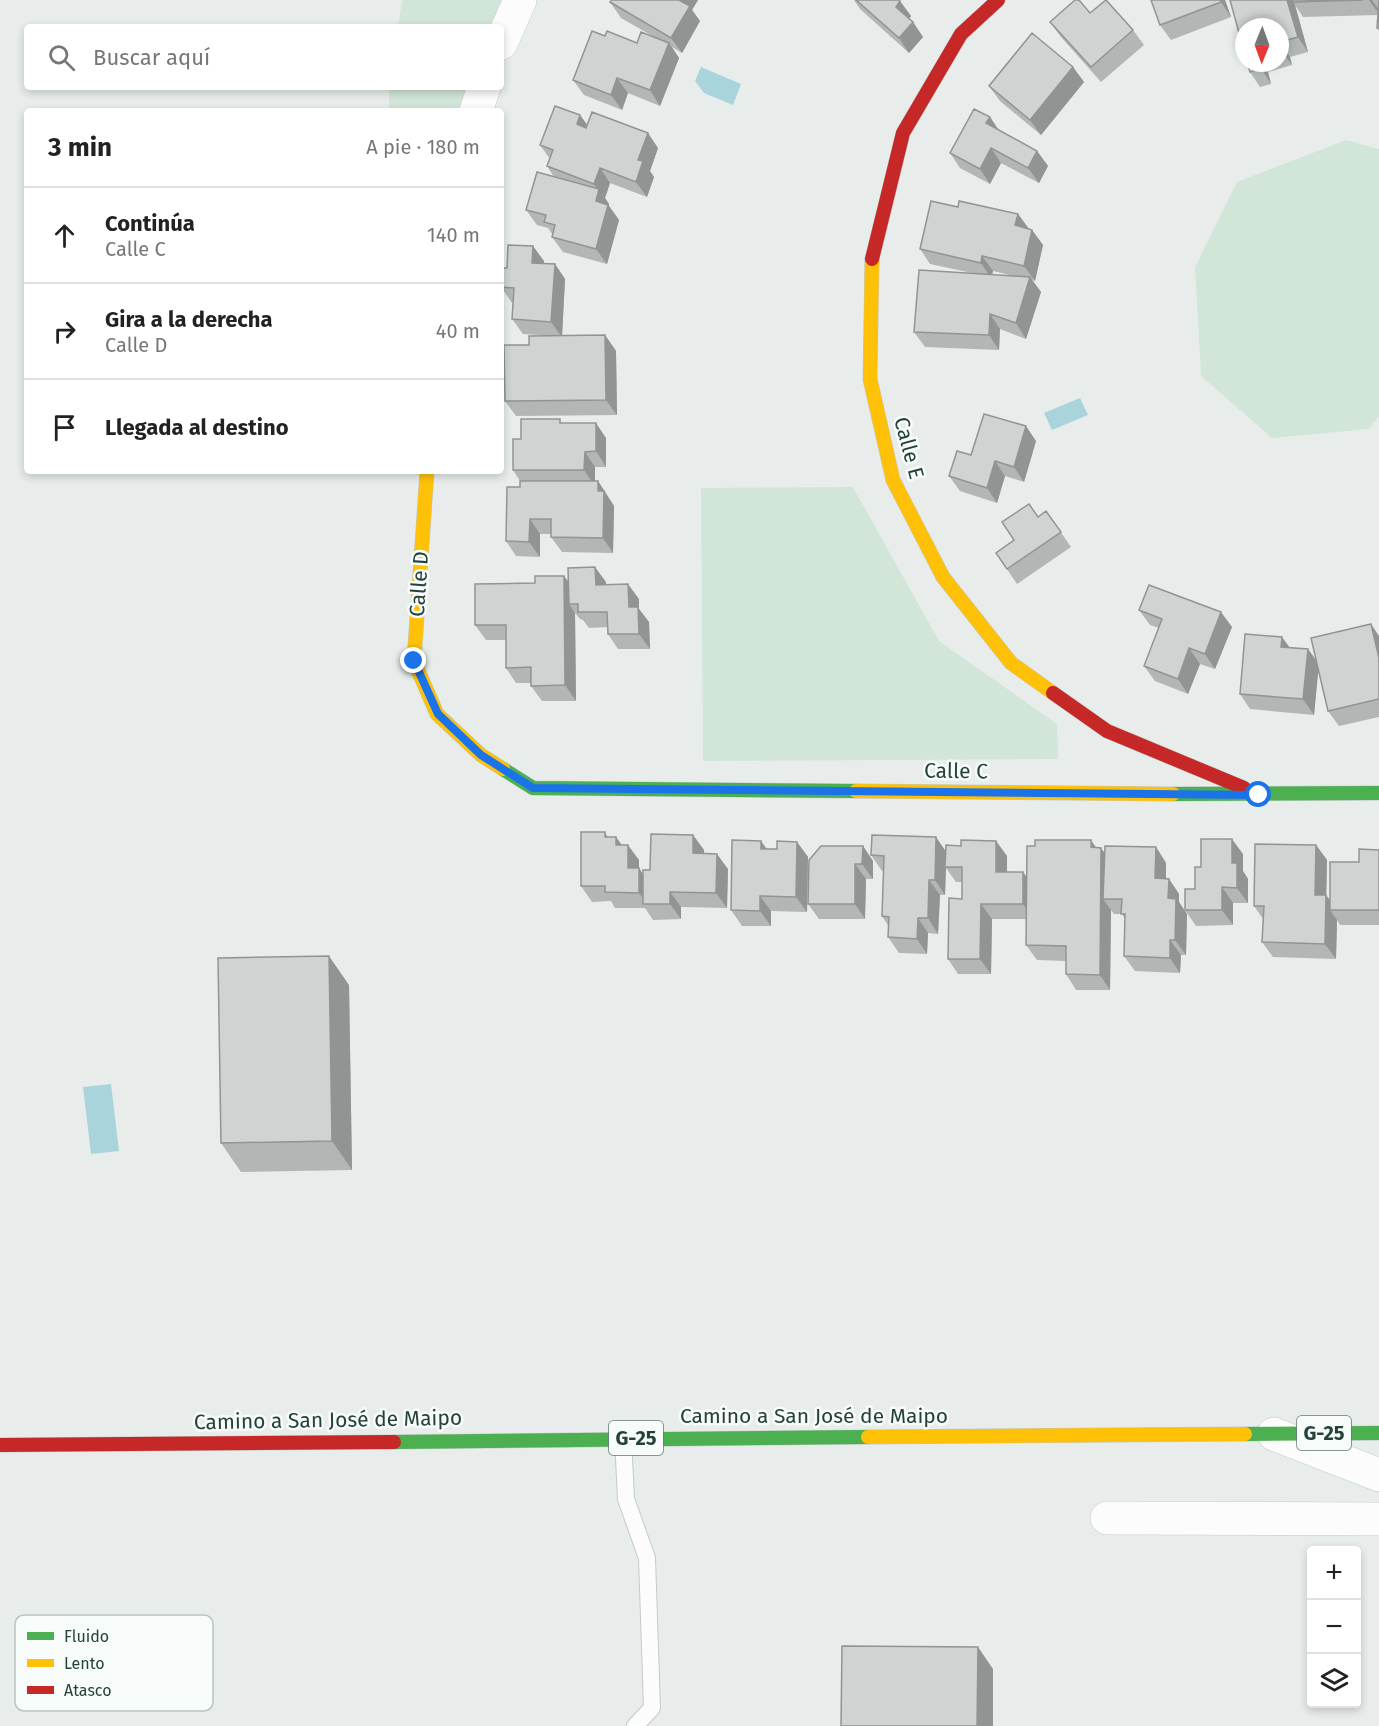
<!DOCTYPE html>
<html lang="es">
<head>
<meta charset="utf-8">
<style>
  :root { --surface:#fff; --page:#f2f2f2; --text:#222; --muted:#767676; --line:#e0e0e0 }
  body { margin:0; font-family:"Fira Sans",sans-serif; background:var(--page); color:var(--text) }
  .controls { position:absolute; right:18px; bottom:18px; display:grid; overflow:hidden; border-radius:6px; box-shadow:0 3px 9px #0003 }
  .controls button { width:54px; height:54px; display:grid; place-items:center; padding:0; border:0; border-bottom:2px solid var(--line); background:var(--surface); color:var(--text); font:30px sans-serif }
  .compass { position:absolute; left:1235px; top:18px; width:54px; height:54px; border-radius:50%; background:var(--surface); box-shadow:0 3px 9px #0003; rotate:181deg }
  .stop { position:absolute; width:18px; height:18px; margin:-14px; border:4px solid #1a73e8; border-radius:50%; background:#fff }
  .stop.end { background:#1a73e8; border-color:#fff; box-shadow:0 2px 6px #0008 }
  .list { margin:0; padding:0; list-style:none }
  h2 { display:flex; justify-content:space-between; align-items:center; height:78px; margin:0; padding:0 24px; font-size:26px }
  h2 small { font-size:20px; font-weight:400; color:var(--muted) }
  .list li { display:grid; grid-template-columns:39px 1fr auto; gap:18px; align-items:center; box-sizing:border-box; height:96px; padding:0 24px; border-top:2px solid var(--line) }
  .list b { display:block; font-size:22px; white-space:nowrap }
  .list p { margin:0; font-size:20px; white-space:nowrap; color:var(--muted) }
  .list em { font-size:20px; font-style:normal; color:var(--muted) }
  .icon { flex:none; width:33px; height:33px; fill:none; stroke:currentColor; stroke-width:2; stroke-linecap:round; stroke-linejoin:round }
  .map { position:relative; flex:none; width:1379px; height:1726px; overflow:hidden }
  .search { position:absolute; background:var(--surface); box-shadow:0 3px 9px #0003; left:24px; top:24px; width:480px; height:66px; display:flex; align-items:center; gap:15px; box-sizing:border-box; padding:0 21px; border-radius:6px; color:var(--muted); font-size:22px }
  .panel { position:absolute; background:var(--surface); box-shadow:0 3px 9px #0003; left:24px; top:108px; width:480px; height:366px; border-radius:6px }
  .map>svg:first-child { display:block }
  .green { fill:#d1e6d8 }
  .water { fill:#a9d4db }
  .lines { fill:none; stroke-linecap:round; stroke-linejoin:round }
  .lane-casing { stroke:#c5cac8; stroke-width:18 }
  .street-casing { stroke:#c5cac8; stroke-width:34 }
  .fast-casing { stroke:#c3cbc8; stroke-width:15 }
  .slow-casing { stroke:#c3cbc8; stroke-width:15 }
  .jam-casing { stroke:#c3cbc8; stroke-width:15 }
  .lane { stroke:#fcfcfc; stroke-width:16 }
  .street { stroke:#fcfcfc; stroke-width:33 }
  .fast { stroke:#4caf50; stroke-width:14 }
  .slow { stroke:#ffc107; stroke-width:14 }
  .jam { stroke:#c62828; stroke-width:14 }
  .wall { fill:#b2b6b5; fill-rule:evenodd }
  .shaded-wall { fill:#919493 }
  .building { fill:#cfd4d2; stroke:#919493; stroke-width:1.5 }
  .route { stroke:#1a73e8; stroke-width:8 }
  .labels { text-anchor:middle; stroke-width:5; stroke-linejoin:round; paint-order:stroke }
  .shield { fill:#f7fbf9; stroke:#637a73; stroke-width:1.5 }
  .shield-label { font-size:20px; font-weight:bold; fill:#24423a }
  .street-label { font-size:21px; fill:#24423a; stroke:#f7fbf9 }
  .key { fill:#f7fbf9; stroke:#b8c4c0; stroke-width:1.5 }
  .key-label { font-size:16px; fill:#24423a }
</style>
</head>
<body>
<div class="map">
<svg width="1379" height="1726" viewBox="0 0 1379 1726">
  <rect width="100%" height="100%" fill="#e8edeb"/>
  <!-- green -->
  <path class="green" d="M402 0H501L492 27H398Z
    M389 87H472L463 111H389Z
    M1346 140 1379 149V416L1369 429 1272 438 1201 376 1195 267 1237 182Z
    M853 487 939 641 1057 724 1058 759 703 761 701 488Z"/>
  <!-- water -->
  <path class="water" d="M701 67 741 84 733 105 704 93 695 81Z
    M1080 398 1088 415 1052 430 1044 413Z
    M111 1084 119 1151 91 1154 83 1087Z"/>
  <g class="lines">
    <defs>
      <path id="lane" d="M623 1438 626 1499 647 1558 652 1708 635 1726"/>
      <path id="street" d="M501 43 520 0
        M476 111 484 87
        M1274 1434 1379 1475
        M1107 1518 1379 1519"/>
      <path id="fast" d="M503 769 533 788 856 791
        M1173 794 1379 793
        M1245 1434 1379 1433
        M394 1442 868 1437"/>
      <path id="slow" d="M872 259 870 379 893 480 943 577 1011 663 1053 693
        M427 471 414 661 437 714 481 755 503 769
        M856 791 1173 794
        M868 1437 1245 1434"/>
      <path id="jam" d="M872 259 903 133 961 34 998 0
        M1053 693 1107 731 1244 788
        M0 1445 394 1442"/>
    </defs>
    <!-- lane casing -->
    <use href="#lane" class="lane-casing"/>
    <!-- street casing -->
    <use href="#street" class="street-casing"/>
    <!-- fast casing -->
    <use href="#fast" class="fast-casing"/>
    <!-- slow casing -->
    <use href="#slow" class="slow-casing"/>
    <!-- jam casing -->
    <use href="#jam" class="jam-casing"/>
    <!-- lane -->
    <use href="#lane" class="lane"/>
    <!-- street -->
    <use href="#street" class="street"/>
    <!-- fast -->
    <use href="#fast" class="fast"/>
    <!-- slow -->
    <use href="#slow" class="slow"/>
    <!-- jam -->
    <use href="#jam" class="jam"/>
  </g>
  <!-- wall -->
  <path class="wall" d="M612 0H698L692 10 700 21 682 53 672 47 679 58 660 106 628 93 622 110 584 95 573 80 605 36 637 43 656 38 621 18 610 2Z
    M854 0H899L911 16 909 19 913 22 923 37 909 53 860 9Z
    M1151 0H1225L1231 17 1171 40 1160 25Z
    M1230 0H1379V31L1377 28 1378 15 1303 17 1295 5 1308 52 1290 57 1292 65 1268 72 1271 84 1260 87 1250 72 1247 63H1280V27Z
    M1050 22 1133 30 1144 45 1101 82 1061 37Z
    M1073 67 1084 82 1041 135 1000 101 989 86Z
    M580 115 587 125 658 148 650 171 654 177 647 197 610 183 605 198 609 204V206L619 220 607 264 563 252 552 237 553 235 548 228 537 225 526 210 554 177 547 166 550 159 540 145Z
    M990 117 999 131 1037 151 1048 166 1039 183 1001 163 990 184 960 168 950 153Z
    M958 207 1018 214 1029 229 1032 230 1043 245 1035 281 1032 280 1041 292 1026 339 1000 329 999 350 925 347 914 332 972 273 930 264 920 249ZM993 271 1014 276 992 275Z
    M544 261V263L555 264 565 279 562 336 605 335 616 351 617 415 516 416 505 401 529 345 553 336 523 334 512 319 513 303H512L501 287 507 268Z
    M562 423 606 438V467H595V481H598L614 506 613 553 562 552 551 537V534H540V557L516 556 506 541 520 487V481L513 470 521 439Z
    M1036 441 1024 482 1005 476 997 503 960 491 949 476 971 455Z
    M1046 511 1071 547 1017 584 996 553 1014 540 1038 517Z
    M564 576 568 581 606 582V584L639 599V609L649 622 650 649H618L608 634V627L589 628 583 620 580 619 575 613 576 701H542L531 686V683H516L506 668V640H486L475 625 535 583Z
    M1139 610 1232 627 1215 669 1200 664 1188 694 1155 681 1144 666 1159 628 1150 625Z
    M1379 636V717L1339 726 1328 711 1318 670 1314 715 1250 709 1240 694 1290 648 1308 649 1316 661Z
    M605 832 608 837H616L622 845 639 860V869L643 875 693 835 704 850V854L728 869 727 908 681 907V919L653 920 645 908H615L611 901 592 902 581 886Z
    M761 841 767 849H777L797 842 808 857 807 912 771 911V926H742L731 910Z
    M996 841 1007 856V872H1023L1027 878 1096 848 1104 852 1156 847 1166 863V879H1169L1179 894V902L1187 914 1186 955H1181L1180 973 1135 971 1124 956 1125 919 1122 914H1114L1111 910 1110 990H1076L1066 974V961L1037 960 1026 945V919H992L991 974H958L948 959 962 899V882H956L946 868 945 895H940L938 934 928 933 927 954 899 953 888 937 889 927 882 916 884 871H882L871 855 946 851 961 846Z
    M1316 845 1327 860 1326 895 1330 900 1359 862 1379 850V925H1340L1337 920 1336 959 1273 957 1262 942 1263 919 1254 906Z
    M863 846 873 861V879H866L865 919H819L808 904Z
    M1243 854V871L1248 879V903H1233V925L1196 926 1185 910 1195 889 1201 867Z
    M349 985 352 1170 241 1172 221 1143Z"/>
  <!-- shaded-wall -->
  <path class="shaded-wall" d="M679 0H698L692 10 700 21 682 53 671 38Z
    M1220 0H1225L1231 17 1221 2Z
    M1287 0H1293V2L1295 5 1308 52 1298 37Z
    M1369 0H1372L1379 10V14Z
    M900 1 911 16 906 22 896 7Z
    M913 22 923 37 909 53 899 38Z
    M669 43 679 58 660 106 650 90Z
    M1280 43 1290 57 1292 65 1281 50Z
    M1259 63H1262L1268 72 1271 84 1261 68Z
    M1073 67 1084 82 1041 135 1030 120Z
    M617 78 628 93 622 110 611 95Z
    M580 115 591 130 577 124Z
    M990 117 1000 132 986 123Z
    M648 133 658 148 650 171 654 177 647 197 636 182 638 160Z
    M991 148 1001 163 990 184 980 169Z
    M1037 151 1048 166 1039 183 1028 168Z
    M600 168 610 183 605 198 609 204V206L619 220 607 264 596 249V201L598 190 594 184Z
    M1018 214 1029 229 1015 225Z
    M1032 230 1043 245 1035 281 1024 266Z
    M533 246 544 261 543 278 532 263Z
    M982 256 993 271 991 278 981 263Z
    M555 264 565 279 562 337 551 322Z
    M1030 277 1041 292 1026 339 1016 323Z
    M990 314 1000 329 999 350 989 335Z
    M605 335 616 351 617 415 606 400Z
    M596 423 606 438V467L596 451Z
    M1026 426 1036 441 1024 482 1014 467Z
    M585 452 595 467V486L584 470Z
    M995 461 1005 476 997 503 987 488Z
    M598 481 614 506 613 553 603 538 598 491Z
    M530 519 540 534V557L529 542Z
    M595 567 606 582V600L596 585Z
    M564 576 575 591 569 604 575 613 576 701 565 685Z
    M628 584 639 599V609L649 622 650 649 639 634 629 607Z
    M1221 612 1232 627 1215 669 1205 654Z
    M1371 624 1379 636V658Z
    M1282 637 1293 652 1281 647Z
    M1189 648 1200 664 1188 694 1178 679Z
    M1308 649 1319 664 1314 715 1303 699Z
    M693 835 704 850V869L693 853Z
    M616 837 627 853 616 845Z
    M936 837 947 853 945 867 946 868 945 895 935 880Z
    M1232 839 1243 854V871L1248 879V903L1237 888 1232 863Z
    M1091 840 1101 855V848L1112 863 1103 899 1111 910 1110 990 1100 975Z
    M761 841 771 856 761 849Z
    M996 841 1007 856V887L996 872Z
    M797 842 808 857 807 912 796 897Z
    M628 845 639 860V868L649 883 647 904 639 893 628 868Z
    M1316 845 1327 860 1326 910 1315 895Z
    M863 846 873 861V879L862 864Z
    M1156 847 1166 863V894L1155 878Z
    M717 854 728 869 727 908 716 893Z
    M855 864 866 879 865 919 855 904Z
    M1023 872 1034 887V919L1023 904Z
    M1169 879 1179 894V902L1187 914 1186 955 1175 940 1168 898Z
    M929 880 940 895 938 934 928 918Z
    M1222 887 1233 903V925L1222 910Z
    M670 892 681 907V919L670 904Z
    M1326 895 1337 910H1330L1337 920 1336 959 1325 944Z
    M760 896 771 911V926L760 911Z
    M981 904 992 919 991 974 980 959Z
    M918 918 928 933 927 954 917 939Z
    M1170 940 1181 955 1180 973 1170 958Z
    M329 956 349 985 352 1170 332 1141Z
    M978 1647 993 1669V1726H977Z"/>
  <!-- building -->
  <path class="building" d="M612 0H679L690 6 671 38 610 2Z
    M856 0H899L900 1 896 7 913 22 899 38Z
    M1075 0H1079L1090 13 1106 0 1133 30 1091 67 1050 22Z
    M1151 0H1220L1221 2 1160 25Z
    M1230 0H1287L1298 37 1280 42V27H1244V51Z
    M1292 0H1363L1293 2Z
    M1379 0V28H1377Z
    M592 31 605 36 607 31 637 43 641 32 669 43 650 90 617 78 611 95 573 80Z
    M1032 33 1073 67 1030 120 989 86Z
    M1247 63H1259L1261 68 1250 72Z
    M555 106 580 115 577 124 586 128 592 112 648 133 638 160 643 161 636 182 600 168 594 184 547 166 553 150 540 145Z
    M974 109 990 117 986 123 1037 151 1028 168 991 148 980 169 950 153Z
    M537 172 599 189 596 201 608 205 596 249 552 237 555 225 544 222 546 215 526 210Z
    M931 201 958 207 959 201 1018 214 1015 225 1032 230 1024 266 982 256 981 263 920 249Z
    M508 245 533 246 532 263 555 264 551 322 512 319 514 288 501 287 502 268H507Z
    M919 270 1030 277 1016 323 990 314 989 335 914 332Z
    M605 335 606 400 505 401 504 345H529V336Z
    M984 414 1026 426 1014 467 995 461 987 488 949 476 957 451 971 455Z
    M521 419H560V423H596V451L585 452 584 470H513V439H521Z
    M520 481H598V491H604L603 538 551 537V519H530L529 542 506 541 507 487H520Z
    M1029 504 1038 517 1046 511 1061 532 1007 569 996 553 1014 540 1002 522Z
    M595 567 596 585 628 584 629 607H638L639 634H608L607 612H578V604H569L568 568Z
    M535 576H564L565 685 531 686V667L506 668V625H475V584L535 583Z
    M1149 585 1221 612 1205 654 1189 648 1178 679 1144 666 1162 619 1139 610Z
    M1371 624 1379 658V699L1328 711 1311 638Z
    M1245 634 1282 637 1281 647 1308 649 1303 699 1240 694Z
    M581 832H605V837H616V845H628V868H639V893L605 892V886H581Z
    M651 834 693 835V853L717 854 716 893 670 892V904H643V870H650Z
    M872 835 936 837 935 880H929L928 918H918L917 939 888 937 889 917 882 916 884 856 871 855Z
    M1201 839H1232V863H1237V888L1222 887V910H1185V889H1195V867H1201Z
    M732 840 761 841V849H777V841L797 842 796 897 760 896V911L731 910Z
    M961 840 996 841V872H1023V904H981L980 959H948L949 898 962 899V867H945L946 845 961 846Z
    M1035 840H1091V847L1101 848 1100 975 1066 974V946L1026 945 1027 846H1035Z
    M1255 844 1316 845 1315 895H1326L1325 944 1262 942 1264 906H1254Z
    M821 846H863L862 864H855V904H808L809 860Z
    M1105 846 1156 847 1155 878 1169 879 1168 898 1176 899 1175 940H1170V958L1124 956 1125 914H1121L1122 899H1103Z
    M1359 849 1379 850V910H1330V862H1359Z
    M329 956 332 1141 221 1143 218 958Z
    M842 1646 978 1647 977 1726H841Z"/>
  <g class="lines">
    <!-- route -->
    <path class="route" d="M414 661 438 714 481 755 533 788 1259 795"/>
  </g>
  <g class="labels">
    <!-- shield labels -->
    <g class="shield">
      <rect x="1297" y="1416" width="54" height="34" rx="4.5"/>
      <rect x="609" y="1421" width="54" height="34" rx="4.5"/>
    </g>
    <g class="shield-label">
      <text x="1324" y="1440">G-25</text>
      <text x="636" y="1445">G-25</text>
    </g>
    <!-- street labels -->
    <g class="street-label">
      <text transform="translate(909 448) rotate(75)" y="7">Calle E</text>
      <text transform="translate(419 584) rotate(-86)" y="7">Calle D</text>
      <text transform="translate(956 771) rotate(1)" y="7">Calle C</text>
      <text x="814" y="1423">Camino a San José de Maipo</text>
      <text transform="translate(328 1420) rotate(-1)" y="7">Camino a San José de Maipo</text>
    </g>
  </g>
  <!-- legend -->
  <rect x="15" y="1615" width="198" height="96" rx="9" class="key"/>
  <rect x="27" y="1632" width="27" height="8" fill="#4caf50"/>
  <rect x="27" y="1659" width="27" height="8" fill="#ffc107"/>
  <rect x="27" y="1686" width="27" height="8" fill="#c62828"/>
  <g class="key-label">
    <text x="64" y="1642">Fluido</text>
    <text x="64" y="1669">Lento</text>
    <text x="64" y="1696">Atasco</text>
  </g>
</svg>
<div class="controls">
<button>+</button>
<button>−</button>
<button><svg class="icon" aria-label="layers" viewBox="0 0 24 24"><path d="M12 4l9 5-9 5-9-5zM3 14l9 5 9-5"/></svg></button>
</div>
<svg class="compass" viewBox="-18 -18 36 36"><path d="M0-13l5 13h-10z" fill="#e53935"/><path d="M0 13l5-13h-10z" fill="#767676"/></svg>
<div class="stop" style="left:1259px;top:795px"></div>
<div class="stop end" style="left:414px;top:661px"></div>
<div class="search"><svg class="icon" aria-label="search" viewBox="0 0 24 24"><circle cx="10" cy="10" r="6"/><path d="M15 15l6 6"/></svg>Buscar aquí</div>
<section class="panel">
<h2>3 min<small>A pie · 180 m</small></h2>
<ul class="list">
<li><svg class="icon" aria-label="ahead" viewBox="0 0 24 24"><path d="M12 20V5M6 11l6-6 6 6"/></svg><div><b>Continúa</b><p>Calle C</p></div><em>140 m</em></li>
<li><svg class="icon" aria-label="right" viewBox="0 0 24 24"><path d="M7 20v-9h11M14 6l5 5-5 5"/></svg><div><b>Gira a la derecha</b><p>Calle D</p></div><em>40 m</em></li>
<li><svg class="icon" aria-label="arrive" viewBox="0 0 24 24"><path d="M6 21V4h12l-3 4 3 4H6"/></svg><div><b>Llegada al destino</b></div></li>
</ul>
</section>
</div>
</body>
</html>
